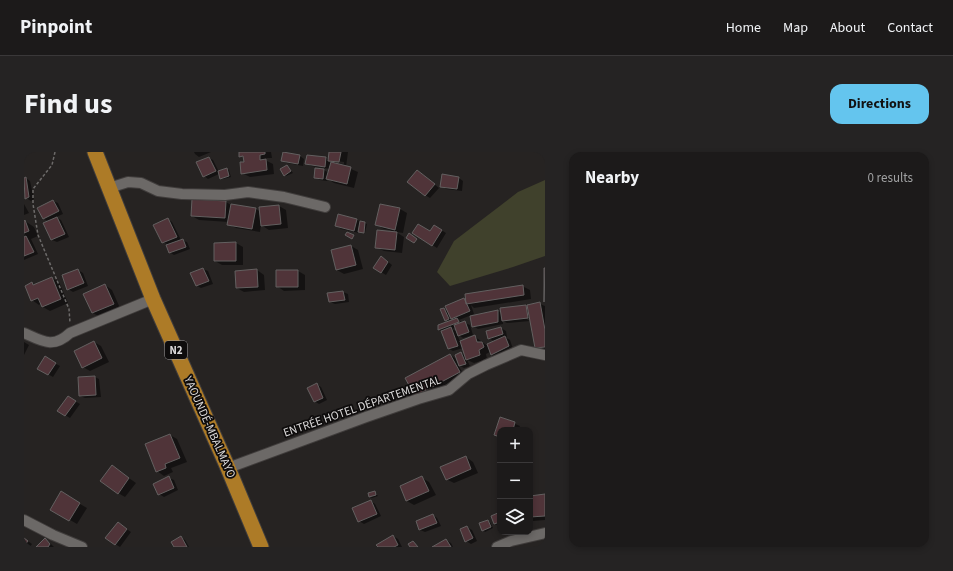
<!DOCTYPE html>
<html lang="en">
<head>
<meta charset="utf-8">
<style>
  :root { --surface:#1c1a1a; --page:#252323; --text:#f1f3f6; --muted:#a0a1a2; --line:#3a3839; --accent:#64c5ee }
  body { margin:0; font-family:"Source Sans 3",sans-serif; background:var(--page); color:var(--text) }
  .controls { position:absolute; right:12px; bottom:12px; display:grid; overflow:hidden; border-radius:8px; box-shadow:0 2px 6px #0003 }
  .controls button { width:36px; height:36px; display:grid; place-items:center; padding:0; border:0; border-bottom:1px solid var(--line); background:var(--surface); color:var(--text); font:20px sans-serif }
  .list { margin:0; padding:0; list-style:none }
  h2 { display:flex; justify-content:space-between; align-items:center; height:52px; margin:0; padding:0 16px; font-size:17px }
  h2 small { font-size:13px; font-weight:400; color:var(--muted) }
  .icon { flex:none; width:22px; height:22px; fill:none; stroke:currentColor; stroke-width:2; stroke-linecap:round; stroke-linejoin:round }
  .map { position:relative; flex:none; width:521px; height:395px; overflow:hidden; border-radius:12px }
  header { display:flex; align-items:center; gap:24px; box-sizing:border-box; height:56px; padding:0 20px; background:var(--surface); border-bottom:1px solid var(--line) }
  header strong { font-size:19px }
  nav { display:flex; gap:22px; margin-inline-start:auto; font-size:14px }
  .intro { display:flex; align-items:center; justify-content:space-between; box-sizing:border-box; height:96px; padding:0 24px }
  h1 { margin:0; font-size:28px }
  .button { padding:10px 18px; border-radius:12px; background:var(--accent); color:#111; font-size:14px; font-weight:700 }
  main { display:flex; gap:24px; padding:0 24px }
  aside { flex:1; background:var(--surface); border-radius:12px; box-shadow:0 2px 6px #0003 }
  .map>svg:first-child { display:block }
  .green { fill:#40412c }
  .shadow { fill:#0007; fill-rule:evenodd }
  .building { fill:#503439; stroke:#636060 }
  .lines { fill:none; stroke-linecap:round; stroke-linejoin:round }
  .minor-casing { stroke:#403d3c; stroke-width:12 }
  .highway-casing { stroke:#403d3c; stroke-width:17 }
  .path { stroke:#6c6a69; stroke-width:1.5; stroke-dasharray:3 2; stroke-linecap:butt }
  .minor { stroke:#6c6967; stroke-width:10 }
  .highway { stroke:#ad7b27; stroke-width:15 }
  .labels { text-anchor:middle; stroke-width:3.5; stroke-linejoin:round; paint-order:stroke }
  .shield { fill:#0e0c0c; stroke:#9e9c9c; stroke-width:1 }
  .shield-label { font-size:11px; font-weight:bold; fill:#dbd9d9 }
  .street-label { font-size:12px; fill:#dbd9d9; stroke:#0e0c0c }
</style>
</head>
<body>
<header>
<strong>Pinpoint</strong>
<nav><a>Home</a><a>Map</a><a>About</a><a>Contact</a></nav>
</header>
<div class="intro"><h1>Find us</h1><a class="button">Directions</a></div>
<main>
<div class="map">
<svg width="521" height="395" viewBox="0 0 521 395">
  <rect width="100%" height="100%" fill="#262322"/>
  <!-- green -->
  <path class="green" d="M521 28V104L489 115 426 134 413 120 430 89 494 40Z"/>
  <!-- shadow -->
  <path class="shadow" d="M170 0H187L175 5 171 2Z
    M216 0H247L248 6H242L243 9 249 12 250 22 226 25 218 21 221 11V6L216 4Z
    M306 0H324L322 15 334 20 330 36 310 31 304 27 303 29 296 28 291 25 292 17 300 18 305 21 306 17 287 14 282 11 302 6 305 8ZM312 9 320 10V12L312 11Z
    M276 4 280 7 279 14 263 11 258 9Z
    M185 6 189 8 195 20 203 17 205 18 207 25 199 27 197 26 195 22 184 27 180 24Z
    M263 14 269 21 262 24 260 23Z
    M398 22 415 36 406 46 401 43Z
    M2 26 6 29 10 47 7 49 2 46 0 42V27Z
    M435 26 439 29 438 39 422 37 418 34Z
    M169 48 202 50 207 53 232 57 237 60 236 56 255 54 262 58 264 76 245 78 237 73 236 80 212 76 204 72 205 70 175 68 168 64Z
    M29 49 34 51 39 62 32 65 37 68 45 85 33 90 28 88 20 71 24 69 20 67Z
    M0 52 5 61 0 63Z
    M357 53 376 57 383 61 379 81 372 80 380 85 378 101 360 99 352 95 367 78 360 77 353 73Z
    M315 63 333 68 343 72 341 81 335 79V81L317 77 313 74Z
    M144 67 148 70 157 88 163 90 166 97 150 103 145 100V93L139 90Z
    M1 69 10 75 14 84 7 87 14 102 0 108Z
    M411 74 422 81 413 96 389 81H407Z
    M212 91 219 95V113H198L191 109V92Z
    M327 94 334 98 339 117 320 122 313 118 308 99Z
    M362 108 368 113 362 123 357 120Z
    M179 117 184 119 189 132 177 136 173 134Z
    M54 118 59 121 64 134 49 140 44 137Z
    M233 118 240 123 241 138 220 140 213 136Z
    M274 119 281 123V138L260 139 253 134Z
    M28 126 35 130 44 151 26 159 19 155 18 151 15 153 8 148V131L11 133Z
    M81 133 88 138 96 156 76 165 69 161Z
    M498 134 506 138 507 147 450 156 447 153 450 162 435 168 439 171H441L446 173 449 183 439 186 433 182 436 190 450 184 465 195 470 189 464 186 477 176 482 179 483 185H481L486 188 489 197 472 205 467 203 466 200 462 202 463 207 450 211 443 208 446 214 440 216 434 213 440 223 396 246 392 244 426 203 431 206 434 212 437 201 442 204 439 196 429 199 425 197 418 179 415 177 425 170 422 168 420 157 425 160 440 147 443 148ZM425 161 429 169H427L424 162ZM433 167H435L438 174 436 175ZM432 175 434 180 428 177Z
    M319 140 324 142 325 150 311 152 306 150Z
    M516 152 521 154V200H519L512 196 507 167 500 163 499 165 506 169 483 171 479 169V172L454 177 449 174 474 159 478 161 502 154 505 156Z
    M0 190 5 193 0 203Z
    M70 190 77 194 85 210 66 219 59 215Z
    M21 206 36 214 29 225 15 217Z
    M71 225 75 227 77 245 61 246 56 244Z
    M292 232 297 235 303 248 295 252 290 249Z
    M49 248 56 252 46 266 41 263Z
    M477 266 496 274 494 278H476V285L471 282Z
    M146 283 153 287 163 310 147 316 149 320 140 324 133 319Z
    M442 305 449 310 454 321 430 331 422 327Z
    M95 319 112 331 101 345 94 341Z
    M145 326 150 328 154 338 140 345 135 342Z
    M398 326 405 330 412 343 390 353 383 349 377 335Z
    M350 340 354 344 348 346 346 345 345 342Z
    M37 341 63 356 53 372 27 357Z
    M521 343V368L509 369 506 368V345Z
    M347 349 351 352 357 364 340 372 335 369Z
    M476 361V374H475L471 372Z
    M409 363 413 366 417 374 401 380 396 378Z
    M464 369 466 370 469 376 461 380 459 378Z
    M94 371 107 380 96 395 91 392Z
    M443 375 448 378 453 389 447 392 442 389Z
    M369 384 374 387 378 395H355Z
    M157 385 161 388 165 395H151Z
    M0 386 8 392 6 395H0Z
    M21 388 25 390 30 395H13Z
    M422 388 427 391 429 395H410Z"/>
  <!-- building -->
  <path class="building" d="M215 0H241V2L236 3V8L242 7 243 18 217 22 216 10H220L219 4 215 5Z
    M259 0 276 3 274 12 257 9Z
    M305 0H317L315 10 304 9Z
    M283 3 302 5 301 15 281 12Z
    M185 5 192 19 179 25 172 10Z
    M307 10 327 15 323 32 302 27Z
    M263 13 267 19 260 24 256 17Z
    M203 16 205 24 196 27 194 19Z
    M291 16 300 17 299 27 290 26Z
    M393 18 411 32 401 44 383 30Z
    M418 22 435 25 433 37 416 35Z
    M2 25 5 45 1 47 0 26Z
    M168 47 202 49 201 66 167 64Z
    M29 48 35 59 19 67 13 56Z
    M207 52 232 56 228 77 203 73Z
    M356 52 376 56 371 78 351 73Z
    M255 53 257 72 237 74 235 55Z
    M314 62 333 67 330 79 311 74Z
    M33 65 41 82 27 88 19 71Z
    M144 66 153 85 138 91 129 73Z
    M1 68 5 79 0 81V69Z
    M336 69 341 70 340 81 334 80Z
    M394 72 406 79 410 73 418 78 408 94 388 81Z
    M353 78 373 80 371 98 351 96Z
    M323 80 330 83 328 87 321 83Z
    M385 81 393 87 390 91 382 86Z
    M2 84 10 100 0 104V85Z
    M159 87 162 95 145 101 142 93Z
    M212 90V109H190V91Z
    M327 93 332 113 312 118 307 98Z
    M357 104 364 110 357 121 349 116Z
    M179 116 185 129 172 134 166 121Z
    M520 116H521L520 150Z
    M54 117 60 131 43 138 38 123Z
    M233 117 234 135 212 136 211 119Z
    M252 118H274V135H252Z
    M28 125 37 147 18 155 14 146 7 149 1 134 8 130 9 133Z
    M81 132 90 152 68 161 59 142Z
    M499 133 500 143 442 152 441 142Z
    M319 139 321 148 305 150 303 141Z
    M440 146 446 159 427 167 421 154Z
    M516 150 521 178V195L511 196 503 153Z
    M502 153 504 166 478 169 476 156Z
    M420 156 425 167 421 169 416 157Z
    M474 158V170L448 175 446 164Z
    M433 166 435 170 414 178V173Z
    M441 169 445 180 434 184 430 173Z
    M427 175 434 194 424 197 417 179Z
    M477 175 479 182 464 187 462 179Z
    M451 183 453 190H458L460 195 455 198 456 203 442 208 436 189Z
    M481 184 485 194 467 203 463 192Z
    M70 189 78 206 58 216 50 199Z
    M437 200 442 212 435 214 431 203Z
    M426 202 436 220 391 244 381 226Z
    M21 204 32 211 24 223 13 217Z
    M71 224 72 243 55 244 54 225Z
    M293 231 299 246 290 250 283 236Z
    M44 244 52 249 41 264 33 259Z
    M476 265 491 270 489 278H476V285L470 283Z
    M146 282 156 306 141 312 142 316 132 320 121 292Z
    M442 304 447 317 422 328 416 315Z
    M88 313 105 326 94 342 76 329Z
    M145 324 150 336 134 343 129 332Z
    M398 324 405 339 382 349 376 334Z
    M37 339 56 351 45 369 26 358Z
    M351 339 352 343 345 345 344 341Z
    M521 342V364L506 365V344Z
    M347 348 353 362 334 370 328 356Z
    M476 360V370L470 372 467 364Z
    M409 362 413 371 395 378 392 369Z
    M464 368 467 375 458 379 455 371Z
    M94 370 103 377 91 393 81 386Z
    M443 374 449 386 441 390 436 377Z
    M369 383 374 393 370 395H354L352 393Z
    M157 384 163 395H150L147 390Z
    M0 386 4 389 0 394Z
    M21 386 26 392 24 395H12Z
    M422 387 427 395H408Z
    M389 389 394 395H386L384 392Z"/>
  <g class="lines">
    <defs>
      <path id="minor" d="M85 36 104 30 117 31 134 39 158 42 201 43 224 40 260 45 301 55
        M0 181C18 189 29 197 46 181L129 147
        M204 316 342 265 394 247 425 238 444 222 462 213 497 198 521 203
        M0 368 29 383 58 395
        M473 395 487 389 521 381"/>
      <path id="highway" d="M71 0 129 147 204 316 237 395"/>
    </defs>
    <!-- minor casing -->
    <use href="#minor" class="minor-casing"/>
    <!-- highway casing -->
    <use href="#highway" class="highway-casing"/>
    <!-- path -->
    <path class="path" d="M31 0 28 13 9 37V52L14 83 45 157 46 171"/>
    <!-- minor -->
    <use href="#minor" class="minor"/>
    <!-- highway -->
    <use href="#highway" class="highway"/>
  </g>
  <g class="labels">
    <!-- shield labels -->
    <rect class="shield" x="141" y="189" width="22" height="18" rx="3"/>
    <g class="shield-label">
      <text x="152" y="202">N2</text>
    </g>
    <!-- street labels -->
    <g class="street-label">
      <text transform="translate(338 254) rotate(-19)" y="4">ENTRÉE HOTEL DÉPARTEMENTAL</text>
      <text transform="translate(186 275) rotate(66)" y="4">YAOUNDÉ-MBALMAYO</text>
    </g>
  </g>
</svg>
<div class="controls">
<button>+</button>
<button>−</button>
<button><svg class="icon" aria-label="layers" viewBox="0 0 24 24"><path d="M12 4l9 5-9 5-9-5zM3 14l9 5 9-5"/></svg></button>
</div>
</div>
<aside>
<h2>Nearby<small>0 results</small></h2>
<ul class="list">
</ul>
</aside>
</main>
</body>
</html>
